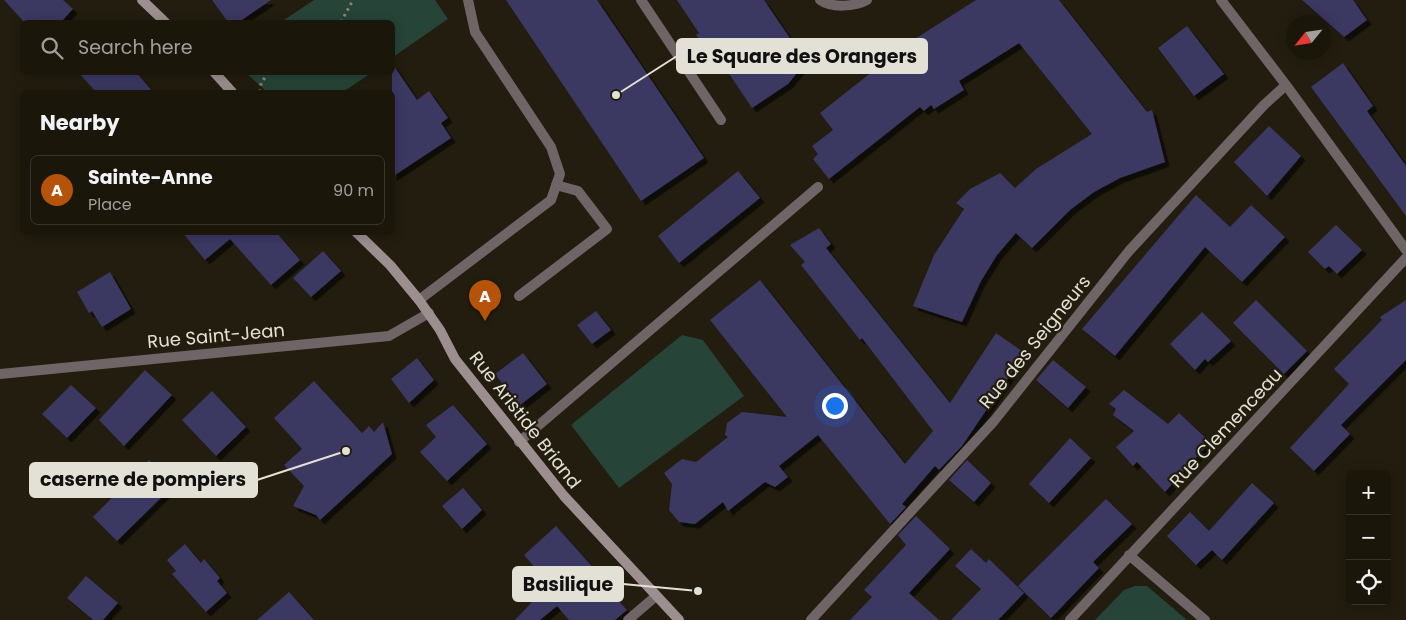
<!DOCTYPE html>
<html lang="en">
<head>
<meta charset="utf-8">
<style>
  :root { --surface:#1a160a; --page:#272318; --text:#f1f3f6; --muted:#9f9f9c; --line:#38352b; --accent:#b45309 }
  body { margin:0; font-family:Poppins,sans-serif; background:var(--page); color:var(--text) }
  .controls { position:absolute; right:15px; bottom:15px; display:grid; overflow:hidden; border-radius:8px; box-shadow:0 2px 12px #0003 }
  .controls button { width:45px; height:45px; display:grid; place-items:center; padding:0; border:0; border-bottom:1px solid var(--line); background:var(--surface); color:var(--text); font:25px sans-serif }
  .compass { position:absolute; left:1286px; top:15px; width:45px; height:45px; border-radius:50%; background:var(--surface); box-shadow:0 2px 12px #0003; rotate:240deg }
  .you { position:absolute; left:834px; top:405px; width:18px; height:18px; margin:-12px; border:4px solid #fff; border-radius:50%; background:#1a73e8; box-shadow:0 0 0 8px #1a73e833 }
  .badge { display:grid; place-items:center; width:32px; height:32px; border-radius:50%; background:var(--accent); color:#fff; font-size:16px; font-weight:700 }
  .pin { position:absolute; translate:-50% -41px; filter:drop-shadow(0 1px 2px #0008) }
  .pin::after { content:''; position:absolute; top:26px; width:18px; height:15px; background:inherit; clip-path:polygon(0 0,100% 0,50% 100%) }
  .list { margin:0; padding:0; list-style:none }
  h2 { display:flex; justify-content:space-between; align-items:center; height:65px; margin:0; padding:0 20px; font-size:21px }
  h2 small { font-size:16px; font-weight:400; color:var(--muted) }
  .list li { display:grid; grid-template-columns:32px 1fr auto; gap:15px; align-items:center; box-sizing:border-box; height:70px; margin:0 10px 10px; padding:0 10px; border:1px solid var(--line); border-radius:8px }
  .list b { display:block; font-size:19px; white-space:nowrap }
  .list p { margin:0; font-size:16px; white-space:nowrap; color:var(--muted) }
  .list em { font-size:16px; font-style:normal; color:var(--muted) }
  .icon { flex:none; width:28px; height:28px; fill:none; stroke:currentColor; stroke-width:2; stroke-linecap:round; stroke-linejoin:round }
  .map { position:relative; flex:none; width:1406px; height:620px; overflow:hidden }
  .search { position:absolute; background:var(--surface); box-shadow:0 2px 12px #0003; left:20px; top:20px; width:375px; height:55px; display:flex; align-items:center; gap:12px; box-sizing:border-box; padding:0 18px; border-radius:8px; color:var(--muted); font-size:19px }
  .panel { position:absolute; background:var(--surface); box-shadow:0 2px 12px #0003; left:20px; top:90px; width:375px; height:145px; border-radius:8px }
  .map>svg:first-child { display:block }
  .green { fill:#264437 }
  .building { fill:#3a3862; filter:url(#shadow) }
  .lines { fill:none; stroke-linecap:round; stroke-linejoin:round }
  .path { stroke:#8a867a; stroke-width:3; stroke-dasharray:2.5 4; stroke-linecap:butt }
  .lane { stroke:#6f6566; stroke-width:10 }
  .street { stroke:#6f6566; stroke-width:10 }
  .secondary { stroke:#9d8e90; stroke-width:10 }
  .labels { text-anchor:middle; stroke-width:4.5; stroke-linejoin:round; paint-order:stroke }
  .street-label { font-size:18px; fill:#e3e0d6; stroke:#221d0e }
  .leader { fill:none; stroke:#e3e0d6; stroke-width:2 }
  .callout-dot { fill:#e3e0d6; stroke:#221d0e; stroke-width:2 }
  .callout { fill:#e3e0d6; stroke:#e3e0d6; stroke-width:2 }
  .callout-label { font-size:19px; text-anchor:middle; font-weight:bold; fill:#111 }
</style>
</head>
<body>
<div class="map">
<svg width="1406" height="620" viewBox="0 0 1406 620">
  <defs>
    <filter id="shadow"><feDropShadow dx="4.5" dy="4.5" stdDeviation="0" flood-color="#0009"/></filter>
  </defs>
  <rect width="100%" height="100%" fill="#221d0e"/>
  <!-- green -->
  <path class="green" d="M314 0H435L448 19 393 57 392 22H281Z
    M246 73H371L343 92H267Z
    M682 335 703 340 744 396 619 488 571 425Z
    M1135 586H1147L1187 620H1095L1124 590Z"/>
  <!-- building -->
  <path class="building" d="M4 0H63L73 9 61 22H24Z
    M212 0H271L239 22H228Z
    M506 0H597L704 158 641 201Z
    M677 0H764L806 62 788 84 752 108 722 63 717 66 708 52 696 35 699 33Z
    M976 0H1059L1147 112 1152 110 1165 162 1120 178 1094 192 1070 210 1032 248 1016 233 997 255 981 281 962 322 913 306 934 255 964 209 956 203 970 189 1000 173 1015 188 1036 169 1092 134 1019 43 959 81 964 90 934 109 931 105 924 111 920 107 829 179 813 159 818 154 812 146 833 130 820 113 887 60 885 58Z
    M1302 0H1353L1367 20 1344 37Z
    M1187 26 1224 74 1194 96 1158 48Z
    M392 63 417 100 429 91 448 118 441 123 451 138 392 177Z
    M1343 63 1373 106 1367 111 1406 166V216L1311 87Z
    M78 72H136L153 92H96Z
    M1269 126 1301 156 1267 196 1234 162Z
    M738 171 760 198 679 263 658 236Z
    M1196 195 1230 227 1251 205 1285 237 1242 282 1205 247 1115 356 1082 329Z
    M1336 225 1362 250 1337 274 1329 266 1325 269 1308 252Z
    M819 228 831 244 826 248 950 403 996 333 1025 353 962 446 939 470 935 466 902 504 906 507 890 524 818 435 779 466 788 477 775 487 765 482 728 511 723 502 695 524 679 522 669 510 672 484 664 473 682 459 696 462 728 437 725 435 727 423 742 412 787 417 710 320 760 280 905 464 933 431 862 338 860 340 801 265 805 262 790 245Z
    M182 232H276L300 260 271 285 230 239 205 260Z
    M323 251 341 271 311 297 293 278Z
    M110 272 131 309 102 327 92 311 89 313 77 292Z
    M1256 300 1307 351 1284 374 1233 323Z
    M1406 300V360L1341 425 1350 434 1314 471 1290 448 1349 384 1334 369 1382 320 1380 317Z
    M596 311 611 330 592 344 577 325Z
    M1202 312 1231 341 1208 362 1205 359 1195 370 1170 344Z
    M523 353 547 384 519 406 495 374Z
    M417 358 434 380 409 403 391 379Z
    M1053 360 1086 387 1068 408 1036 380Z
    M145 370 172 395 124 446 99 420Z
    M314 381 362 433 369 426 374 432 383 422 392 454 320 520 316 515 293 506 304 486 284 465 302 449 274 418Z
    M71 385 96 408 67 438 42 414Z
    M1124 390 1168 424 1179 413 1210 442 1165 492 1137 462 1133 466 1116 447 1134 431 1113 415 1116 409 1109 404Z
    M212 391 246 427 216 456 182 420Z
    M453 405 487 444 447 481 420 452 436 437 426 425Z
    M1070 438 1091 458 1049 503 1029 484Z
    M149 460 174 485 117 541 93 517Z
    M967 460 991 483 974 502 949 480Z
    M1252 483 1274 503 1222 560 1212 550 1196 565 1167 536 1190 512 1209 531Z
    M463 488 482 510 462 529 442 506Z
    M1106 499 1132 524 1093 562 1099 568 1051 618 1018 586Z
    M916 516 950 549 909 593 939 620H850L872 597 864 590 906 545 898 535Z
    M556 526 596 571 594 573 627 610 615 620H569L557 606 540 620H515L549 584 524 555Z
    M185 544 201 563 204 559 220 578 217 581 227 593 206 612 172 574 176 571 167 560Z
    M971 549 986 563 989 559 1024 593 998 620H951L981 589 955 566Z
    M86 576 118 603 103 620H93L67 598Z
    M289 592 314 620H257Z"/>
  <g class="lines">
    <!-- path -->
    <path class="path" d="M341 22 353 0
      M260 92 261 83 269 72"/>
    <!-- lane -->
    <path class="lane" d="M641 0 721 120
      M519 296 607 229 578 191 556 185
      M519 442 818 187"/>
    <!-- street -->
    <path class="street" d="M820 0C831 8 855 7 867 0
      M1221 0 1286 85 1406 250
      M419 300 551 200 560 174 551 147 475 32 468 0
      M0 374 389 336 429 313
      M1129 555 1205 620
      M628 620 656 596
      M811 620 994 421 1129 251 1264 105 1286 85
      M1070 620 1406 258"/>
    <!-- secondary -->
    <path class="secondary" d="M142 0 165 22
      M214 72 232 92
      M356 232 390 265 419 300 440 330 455 359 564 496 679 620"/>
  </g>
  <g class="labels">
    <!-- street labels -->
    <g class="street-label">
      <text transform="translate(216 336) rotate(-5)" y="6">Rue Saint-Jean</text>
      <text transform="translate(1035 342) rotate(-51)" y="6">Rue des Seigneurs</text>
      <text transform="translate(525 420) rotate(52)" y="6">Rue Aristide Briand</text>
      <text transform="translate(1226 428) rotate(-47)" y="6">Rue Clemenceau</text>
    </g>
  </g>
  <!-- callouts -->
  <path class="leader" d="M616 95L677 56M346 451L257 480M698 591L623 584"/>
  <g class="callout-dot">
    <circle cx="616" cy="95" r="5"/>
    <circle cx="346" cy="451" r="5"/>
    <circle cx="698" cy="591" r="5"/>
  </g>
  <g class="callout">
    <rect x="677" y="39" width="250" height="34" rx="5"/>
    <rect x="30" y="463" width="227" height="34" rx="5"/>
    <rect x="513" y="567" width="110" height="34" rx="5"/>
  </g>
  <g class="callout-label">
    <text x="802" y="63">Le Square des Orangers</text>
    <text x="143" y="486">caserne de pompiers</text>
    <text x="568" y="591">Basilique</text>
  </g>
</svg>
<div class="controls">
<button>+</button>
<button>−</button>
<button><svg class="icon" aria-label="locate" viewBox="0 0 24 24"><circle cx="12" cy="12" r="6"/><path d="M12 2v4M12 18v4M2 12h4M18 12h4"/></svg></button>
</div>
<svg class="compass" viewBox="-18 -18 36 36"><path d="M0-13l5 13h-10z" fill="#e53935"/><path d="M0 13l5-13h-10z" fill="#9f9f9c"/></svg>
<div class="you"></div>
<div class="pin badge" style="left:485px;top:321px">A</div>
<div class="search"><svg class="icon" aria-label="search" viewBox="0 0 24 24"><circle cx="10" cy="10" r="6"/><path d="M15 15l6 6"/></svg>Search here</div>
<section class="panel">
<h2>Nearby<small></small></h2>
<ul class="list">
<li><span class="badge">A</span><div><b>Sainte-Anne</b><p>Place</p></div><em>90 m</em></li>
</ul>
</section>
</div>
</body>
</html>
